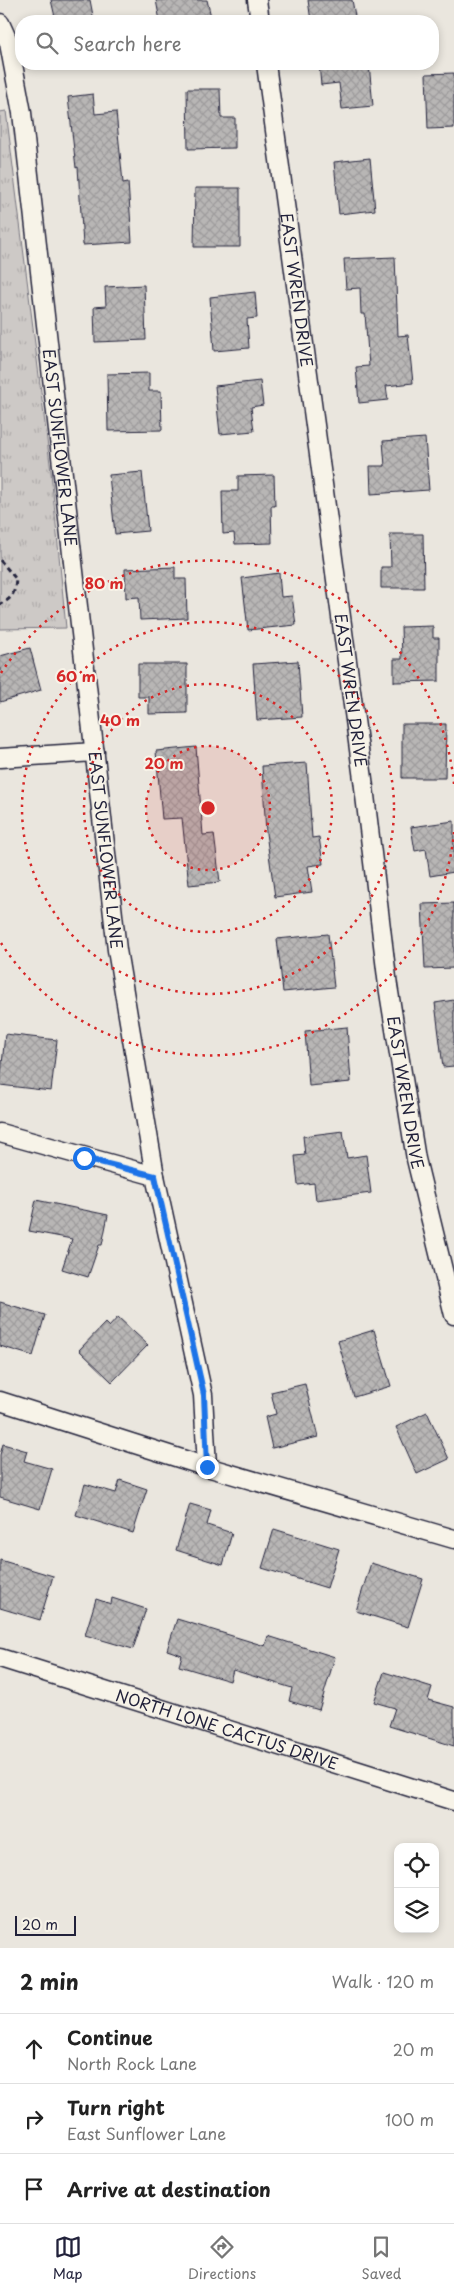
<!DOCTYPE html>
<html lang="en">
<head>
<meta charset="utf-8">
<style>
  :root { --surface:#fff; --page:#f6f6f6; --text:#222; --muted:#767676; --line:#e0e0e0; --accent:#22223b }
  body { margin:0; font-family:"Playpen Sans",sans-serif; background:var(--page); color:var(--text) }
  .controls { position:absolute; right:15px; bottom:15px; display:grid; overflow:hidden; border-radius:10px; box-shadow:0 2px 8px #0003 }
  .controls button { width:45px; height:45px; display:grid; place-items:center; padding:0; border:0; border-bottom:1px solid var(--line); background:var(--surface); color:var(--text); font:25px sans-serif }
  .scale { position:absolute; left:15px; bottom:12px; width:61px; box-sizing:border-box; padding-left:5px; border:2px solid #22223b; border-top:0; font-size:14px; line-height:18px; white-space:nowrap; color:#22223b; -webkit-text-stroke:4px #f7f3e8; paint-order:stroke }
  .stop { position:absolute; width:15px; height:15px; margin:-11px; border:4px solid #1a73e8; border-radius:50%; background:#fff }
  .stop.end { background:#1a73e8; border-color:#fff; box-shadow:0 1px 5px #0008 }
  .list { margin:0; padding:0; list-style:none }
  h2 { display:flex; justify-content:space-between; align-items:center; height:65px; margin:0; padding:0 20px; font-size:21px }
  h2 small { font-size:16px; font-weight:400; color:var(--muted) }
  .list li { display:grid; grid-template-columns:32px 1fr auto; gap:15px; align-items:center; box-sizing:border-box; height:70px; padding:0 20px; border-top:1px solid var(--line) }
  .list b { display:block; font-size:19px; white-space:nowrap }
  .list p { margin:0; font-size:16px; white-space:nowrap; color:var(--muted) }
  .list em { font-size:16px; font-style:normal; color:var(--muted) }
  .icon { flex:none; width:28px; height:28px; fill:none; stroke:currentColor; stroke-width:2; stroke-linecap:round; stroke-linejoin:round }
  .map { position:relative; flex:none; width:454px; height:1948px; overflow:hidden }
  .search { position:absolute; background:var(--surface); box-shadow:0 2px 8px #0003; left:15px; right:15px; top:15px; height:55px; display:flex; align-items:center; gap:12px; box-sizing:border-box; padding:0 18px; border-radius:20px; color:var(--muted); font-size:19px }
  .sheet { height:275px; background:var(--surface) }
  nav { display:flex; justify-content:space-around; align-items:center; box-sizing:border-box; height:70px; border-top:1px solid var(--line); background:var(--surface); font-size:14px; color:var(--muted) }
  nav a { display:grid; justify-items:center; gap:2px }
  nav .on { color:var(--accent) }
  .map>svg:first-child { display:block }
  .grass { fill:url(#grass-tufts); stroke:#787680 }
  .building { fill:url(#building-cross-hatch); stroke:#22223b }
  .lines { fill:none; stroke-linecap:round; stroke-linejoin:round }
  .minor-casing { stroke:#22223b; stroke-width:21 }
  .path { stroke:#22223b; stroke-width:3; stroke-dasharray:5 4; stroke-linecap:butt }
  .minor { stroke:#f7f3e8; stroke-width:18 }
  .route { stroke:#1a73e8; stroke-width:6 }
  .ring { fill:none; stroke:#d62828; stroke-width:2.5; stroke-dasharray:2.5 5 }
  .labels { text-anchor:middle; stroke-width:4; stroke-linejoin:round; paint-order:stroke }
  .street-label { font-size:16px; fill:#22223b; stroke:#f7f3e8 }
  .centre { fill:#d62828; stroke:#f7f3e8; stroke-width:2.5 }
  .ring-label { font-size:15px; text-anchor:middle; font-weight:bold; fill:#d62828; stroke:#f7f3e8; stroke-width:4; stroke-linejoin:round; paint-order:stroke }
</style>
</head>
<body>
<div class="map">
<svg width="454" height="1948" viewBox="0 0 454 1948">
  <defs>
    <pattern id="grass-tufts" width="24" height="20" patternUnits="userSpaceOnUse" patternTransform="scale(1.25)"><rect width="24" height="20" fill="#cdc9c6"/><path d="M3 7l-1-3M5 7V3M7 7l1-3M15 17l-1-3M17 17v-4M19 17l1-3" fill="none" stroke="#b0acab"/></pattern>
    <pattern id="building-cross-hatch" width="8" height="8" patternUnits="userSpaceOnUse" patternTransform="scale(1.25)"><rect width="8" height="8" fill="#b8b6b5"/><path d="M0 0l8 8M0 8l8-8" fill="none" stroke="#9e9c9d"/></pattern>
  </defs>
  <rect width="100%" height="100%" fill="#eae6de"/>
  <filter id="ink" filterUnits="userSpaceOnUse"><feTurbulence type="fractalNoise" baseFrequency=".02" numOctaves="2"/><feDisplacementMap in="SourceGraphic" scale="10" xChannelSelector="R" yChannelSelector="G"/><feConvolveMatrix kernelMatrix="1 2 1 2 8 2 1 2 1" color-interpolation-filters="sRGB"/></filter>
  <g filter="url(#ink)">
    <!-- grass -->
    <path class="grass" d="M6 111 51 472 66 628 0 629V112Z"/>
    <!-- building -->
    <path class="building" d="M51 0H90L94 21H56Z
      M156 0H207L212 21H160Z
      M308 0H352L356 21H311Z
      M319 64H369L373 106 342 109 339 83 321 85Z
      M454 73V128L428 129 426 74Z
      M187 89H220L221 118H235V148L188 149Z
      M93 94 95 114 116 112 123 183 128 182 132 242 83 245 78 167 76 168 68 97Z
      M370 158 375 210 339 214 334 162Z
      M195 188H240V247H194Z
      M395 257 398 336 408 335 413 383 386 386 388 400 359 403 356 367 369 366 365 314H361L360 288 346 289 344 259Z
      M144 285 146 340 95 342 94 307 106 306 105 287Z
      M255 292 257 318 247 319 249 348 214 351 210 297Z
      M149 373V391H161L162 430 108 431 107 374Z
      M260 381 263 405 251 407 254 431 220 434 215 386Z
      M425 438 429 490 371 494 370 466H385L383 441Z
      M142 472 148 531 115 534 109 475Z
      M274 475 275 506H271L272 543 235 544 234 533 223 534 222 491H238V476Z
      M390 534H423L424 588H381V567H391Z
      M175 567V579H186L187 618 140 620 139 597 126 598 125 569Z
      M279 573 281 597 292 596 296 625 248 630 242 578Z
      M433 626V638H439V681L394 682V659H402L401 627Z
      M30 648 41 690 0 702V656Z
      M298 661 302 717 257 720 253 664Z
      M138 664H187V713L149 714V697H138Z
      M402 724H446L445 778H402Z
      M196 747 203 835 214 834 220 882 189 885 182 818 162 819 156 751Z
      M307 763 312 838 319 837 323 864 308 866 312 892 275 897 266 833 262 766Z
      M454 821V872L430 876 426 849 415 851 411 827Z
      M454 903V968L425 969 422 904Z
      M328 934 334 987 283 992 277 939Z
      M454 1000V1066L443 1067 435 1003Z
      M347 1027 351 1082 309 1086 305 1031Z
      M5 1034 57 1040 51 1091 0 1085Z
      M343 1131 347 1158 366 1155 371 1193 316 1200 314 1183 298 1185 295 1156 305 1155 303 1136Z
      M36 1200 108 1215 102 1245H99L88 1277 62 1269 72 1239 29 1231Z
      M0 1302 45 1315 33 1356 0 1346Z
      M118 1317 148 1345 112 1382 79 1350 105 1323 109 1327Z
      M374 1330 391 1386 354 1397 338 1341Z
      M305 1384 318 1437 272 1448 265 1417 276 1414 271 1392Z
      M427 1412 449 1459 417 1474 396 1427Z
      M3 1444 27 1451 24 1461 52 1469 40 1509 0 1497V1455Z
      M120 1480 147 1489 133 1533 76 1515 85 1484 116 1493Z
      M190 1504 211 1510 207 1525 232 1533 223 1565 176 1550Z
      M274 1529 339 1549 327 1588 262 1568Z
      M0 1560 53 1576 40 1620 0 1608Z
      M371 1563 423 1579 408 1627 356 1611Z
      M112 1598 146 1609 133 1649 85 1635 96 1599 111 1604Z
      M177 1619 265 1646 268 1636 335 1657 319 1710 289 1701 292 1688 233 1670 230 1681 179 1666 182 1655 167 1650Z
      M384 1672 432 1687 428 1700 454 1707V1746L389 1726 395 1708 374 1702Z"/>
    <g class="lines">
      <defs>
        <g id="minor">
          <path d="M257 0 260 21"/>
          <path id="s1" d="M0 23 9 43 22 113 117 950 155 1176 203 1395 207 1467"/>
          <path id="s2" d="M266 64 363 779 388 986 416 1159 454 1315"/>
          <path d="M0 758 95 752"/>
          <path d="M0 1133 155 1176"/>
          <path d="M0 1401 207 1467 454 1539"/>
          <path id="s3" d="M0 1658 454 1801"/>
        </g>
      </defs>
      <!-- minor casing -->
      <use href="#minor" class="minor-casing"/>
      <!-- path -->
      <path class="path" d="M0 560 16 579C15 592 13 599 0 604"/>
      <!-- minor -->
      <use href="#minor" class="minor"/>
    </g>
  </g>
  <g class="lines" filter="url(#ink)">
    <!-- route -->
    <path class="route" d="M84 1158 155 1176 204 1395 207 1467"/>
  </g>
  <!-- distance rings -->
  <circle cx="208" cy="808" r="62" fill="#d62828" fill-opacity=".12"/>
  <g class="ring">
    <circle cx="208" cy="808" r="62"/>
    <circle cx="208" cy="808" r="124"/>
    <circle cx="208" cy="808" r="186"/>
    <path d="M454 832A247 247 0 0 1 1 943M1 673A247 247 0 0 1 454 784"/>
  </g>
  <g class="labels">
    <!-- street labels -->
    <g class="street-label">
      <text dy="6" stroke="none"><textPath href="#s2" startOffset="228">EAST WREN DRIVE</textPath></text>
      <text dy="6" stroke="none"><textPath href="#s1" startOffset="430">EAST SUNFLOWER LANE</textPath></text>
      <text dy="6" stroke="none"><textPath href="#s2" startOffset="632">EAST WREN DRIVE</textPath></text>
      <text dy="6" stroke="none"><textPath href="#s1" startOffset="835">EAST SUNFLOWER LANE</textPath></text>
      <text dy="6" stroke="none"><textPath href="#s2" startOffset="1038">EAST WREN DRIVE</textPath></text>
      <text dy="6" stroke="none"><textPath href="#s3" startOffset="238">NORTH LONE CACTUS DRIVE</textPath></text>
    </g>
  </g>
  <circle cx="208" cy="808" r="8" class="centre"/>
  <g class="ring-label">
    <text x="104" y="589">80 m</text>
    <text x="76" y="682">60 m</text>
    <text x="120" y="726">40 m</text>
    <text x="164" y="769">20 m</text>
  </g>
</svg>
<div class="controls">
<button><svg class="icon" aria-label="locate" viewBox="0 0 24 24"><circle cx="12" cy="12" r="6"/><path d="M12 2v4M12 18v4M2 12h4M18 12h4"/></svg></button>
<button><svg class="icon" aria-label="layers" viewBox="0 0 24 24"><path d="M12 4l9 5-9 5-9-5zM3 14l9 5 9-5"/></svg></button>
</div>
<div class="scale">20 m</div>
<div class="stop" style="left:84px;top:1158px"></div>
<div class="stop end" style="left:207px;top:1467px"></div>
<div class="search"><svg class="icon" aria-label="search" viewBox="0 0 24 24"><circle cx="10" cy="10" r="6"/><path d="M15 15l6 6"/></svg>Search here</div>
</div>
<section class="sheet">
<h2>2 min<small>Walk · 120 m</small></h2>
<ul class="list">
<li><svg class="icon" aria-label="ahead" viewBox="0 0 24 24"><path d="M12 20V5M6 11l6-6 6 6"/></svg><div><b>Continue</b><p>North Rock Lane</p></div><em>20 m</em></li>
<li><svg class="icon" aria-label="right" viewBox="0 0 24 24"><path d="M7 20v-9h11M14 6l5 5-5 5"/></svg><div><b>Turn right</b><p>East Sunflower Lane</p></div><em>100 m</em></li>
<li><svg class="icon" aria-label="arrive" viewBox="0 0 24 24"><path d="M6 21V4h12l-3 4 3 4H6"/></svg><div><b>Arrive at destination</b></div></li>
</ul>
</section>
<nav>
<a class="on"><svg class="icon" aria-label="map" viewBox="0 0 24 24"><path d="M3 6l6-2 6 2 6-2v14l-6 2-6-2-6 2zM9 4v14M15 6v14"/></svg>Map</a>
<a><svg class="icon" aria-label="directions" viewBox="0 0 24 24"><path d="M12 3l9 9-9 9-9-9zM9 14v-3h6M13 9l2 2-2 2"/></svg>Directions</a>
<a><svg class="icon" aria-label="saved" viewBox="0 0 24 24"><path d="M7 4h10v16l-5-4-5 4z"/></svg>Saved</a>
</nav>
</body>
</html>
